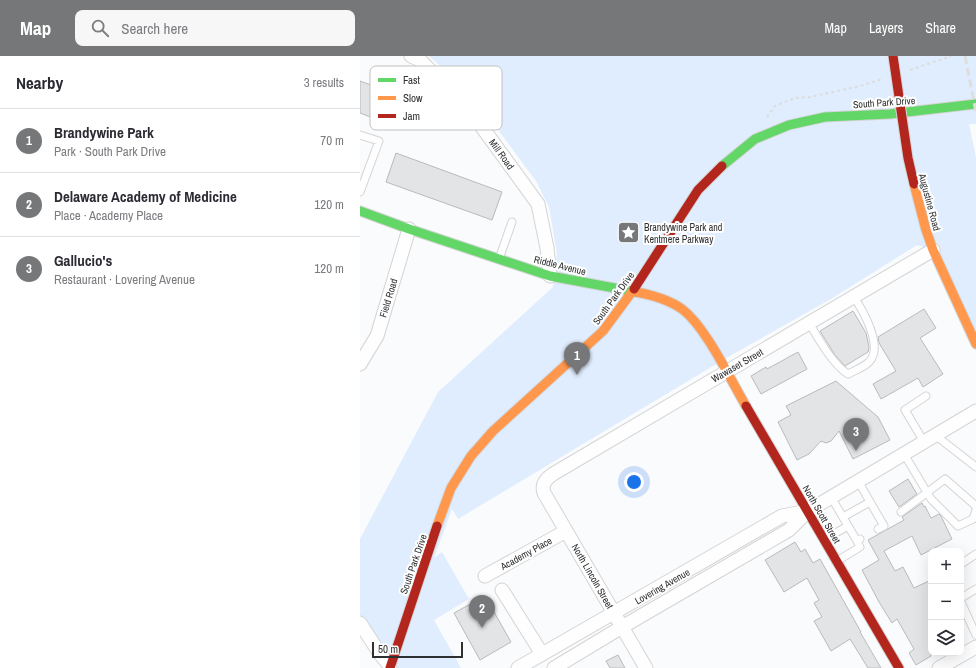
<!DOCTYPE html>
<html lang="en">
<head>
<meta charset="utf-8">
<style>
  :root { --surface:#fff; --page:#f7f7f7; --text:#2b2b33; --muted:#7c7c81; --line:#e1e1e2; --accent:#767778 }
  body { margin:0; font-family:"Archivo Narrow",sans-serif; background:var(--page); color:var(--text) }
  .controls { position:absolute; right:12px; bottom:12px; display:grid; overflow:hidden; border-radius:8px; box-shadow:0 4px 16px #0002 }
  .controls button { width:36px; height:36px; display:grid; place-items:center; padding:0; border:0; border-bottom:1px solid var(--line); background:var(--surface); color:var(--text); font:20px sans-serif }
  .scale { position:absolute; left:12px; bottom:10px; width:91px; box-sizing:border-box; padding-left:4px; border:2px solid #2f3031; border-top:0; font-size:11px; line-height:14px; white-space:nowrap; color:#2f3031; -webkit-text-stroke:3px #fff; paint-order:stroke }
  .you { position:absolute; left:274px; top:426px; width:14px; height:14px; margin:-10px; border:3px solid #fff; border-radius:50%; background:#1a73e8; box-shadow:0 0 0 6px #1a73e833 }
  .badge { display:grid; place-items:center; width:26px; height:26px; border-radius:50%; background:var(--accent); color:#fff; font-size:13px; font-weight:700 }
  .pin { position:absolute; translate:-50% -33px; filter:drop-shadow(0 1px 2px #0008) }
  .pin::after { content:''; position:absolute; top:21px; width:14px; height:12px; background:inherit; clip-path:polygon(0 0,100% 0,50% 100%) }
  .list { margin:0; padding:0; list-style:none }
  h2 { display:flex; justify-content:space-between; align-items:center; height:52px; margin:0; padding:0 16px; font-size:17px }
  h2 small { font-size:13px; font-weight:400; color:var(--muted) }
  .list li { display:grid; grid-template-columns:26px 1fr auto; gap:12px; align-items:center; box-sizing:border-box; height:64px; padding:0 16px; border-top:1px solid var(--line) }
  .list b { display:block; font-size:15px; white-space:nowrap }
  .list p { margin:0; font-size:13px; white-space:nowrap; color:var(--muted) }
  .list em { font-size:13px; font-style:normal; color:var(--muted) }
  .icon { flex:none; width:22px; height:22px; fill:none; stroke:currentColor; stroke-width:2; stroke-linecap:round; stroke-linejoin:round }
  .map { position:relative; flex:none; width:616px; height:612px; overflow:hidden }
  header { display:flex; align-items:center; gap:24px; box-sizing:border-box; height:56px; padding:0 20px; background:var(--accent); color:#fff }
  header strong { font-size:19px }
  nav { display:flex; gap:22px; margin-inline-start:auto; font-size:14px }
  .search { width:280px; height:36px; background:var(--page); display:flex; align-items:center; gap:10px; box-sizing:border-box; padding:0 14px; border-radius:8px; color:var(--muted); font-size:15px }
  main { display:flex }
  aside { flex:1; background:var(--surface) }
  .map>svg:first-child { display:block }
  .green { fill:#e0edfe }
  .building { fill:#e3e4e5; stroke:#b9babc }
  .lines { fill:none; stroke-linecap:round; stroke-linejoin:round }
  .lane-casing { stroke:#d4d4d5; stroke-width:9 }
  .street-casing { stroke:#d4d4d5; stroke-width:15 }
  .fast-casing { stroke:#d4d4d5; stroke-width:11 }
  .slow-casing { stroke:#d4d4d5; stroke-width:11 }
  .jam-casing { stroke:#d4d4d5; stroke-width:11 }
  .path { stroke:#dbdcdd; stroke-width:2; stroke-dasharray:3 3; stroke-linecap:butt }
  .lane { stroke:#fefeff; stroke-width:7 }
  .street { stroke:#fefeff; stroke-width:13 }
  .fast { stroke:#63d668; stroke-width:9 }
  .slow { stroke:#ff974d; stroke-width:9 }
  .jam { stroke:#b3261e; stroke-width:9 }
  .rail { stroke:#dddede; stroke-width:3; stroke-dasharray:8 4; stroke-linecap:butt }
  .jam-bridge-casing { stroke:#d4d4d5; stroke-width:11; stroke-linecap:butt }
  .jam-bridge { stroke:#b3261e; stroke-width:9 }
  .labels { text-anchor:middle; stroke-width:4; stroke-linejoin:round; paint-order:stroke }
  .street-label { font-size:10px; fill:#2f3031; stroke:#fff }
  .poi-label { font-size:10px; fill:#2f3031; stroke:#fff; text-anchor:start }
  .key { fill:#fff; stroke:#c1c1c1; stroke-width:1 }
  .key-label { font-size:11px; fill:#2f3031 }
</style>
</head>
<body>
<header>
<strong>Map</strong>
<div class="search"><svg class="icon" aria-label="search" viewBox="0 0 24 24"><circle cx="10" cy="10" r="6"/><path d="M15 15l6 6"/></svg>Search here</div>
<nav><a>Map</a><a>Layers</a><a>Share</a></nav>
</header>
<main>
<aside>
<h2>Nearby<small>3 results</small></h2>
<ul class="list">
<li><span class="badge">1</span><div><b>Brandywine Park</b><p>Park · South Park Drive</p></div><em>70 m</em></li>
<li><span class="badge">2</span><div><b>Delaware Academy of Medicine</b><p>Place · Academy Place</p></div><em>120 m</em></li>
<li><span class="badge">3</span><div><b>Gallucio's</b><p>Restaurant · Lovering Avenue</p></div><em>120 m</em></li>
</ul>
</aside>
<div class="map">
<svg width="616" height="612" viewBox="0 0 616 612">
  <rect width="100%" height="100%" fill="#fafbfd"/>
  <!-- green -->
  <path class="green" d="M69 0H616V68H609L616 101V288L573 194 557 189 471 243 368 301 98 463 92 453 74 502 82 496 109 543 74 564 101 612H31L0 567V483L78 336 193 231 197 198 189 151 176 125 119 48 98 26Z"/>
  <!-- building -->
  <path class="building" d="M0 25 36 38 26 67 0 57Z
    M36 97 142 136 132 164 26 126Z
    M564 253 576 272 560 282 583 318 563 331 558 322 521 343 513 328 536 315 519 287 518 281Z
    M493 255 506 277 509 291 508 296 485 310 475 299 460 275Z
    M438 296 447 313 401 338 391 320 406 311 407 313Z
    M476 325 518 361 530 384 493 403 479 375 471 385 466 387 461 385 449 398 437 404 418 366 431 359 426 350Z
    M548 423 557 438 539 451 529 435Z
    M562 447 564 451 565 450 571 462 579 458 581 460 592 483 561 499 552 480 524 495 535 515 543 511 554 532 571 524V600L556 609 549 597 554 593 537 563 532 567 519 546 502 514 519 504 508 484 544 464 542 461Z
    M435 486 441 496 445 493 453 507 460 503 501 576H500L521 612H508L490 583 471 595 454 565 462 561 454 547 459 544 447 522 424 536 405 504Z
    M125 540 151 586 120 604 94 557Z
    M258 599 265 612H250L246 605Z"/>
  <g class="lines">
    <defs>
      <path id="lane" d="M0 79 19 85 0 136
        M139 203 152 166
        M449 267C458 282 473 309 488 318 494 315 504 311 509 306 524 291 503 254 493 240
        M575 379 616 411
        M564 386 545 354 566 340
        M544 398 571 443 598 470 613 463 616 454
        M498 425 524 470 518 473
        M471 441 497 485 500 483
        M541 456 585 423 616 450
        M483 461 510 446
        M465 483 488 470
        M477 505 500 491 497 485
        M601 508 616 498
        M601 542 616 533
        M601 546 616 579"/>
      <path id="street" d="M51 0 60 4 111 56 178 148 187 192 190 220
        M0 308 17 280 49 173
        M125 520 206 475
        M142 534 182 598
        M0 567 20 598 30 610
        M158 612 422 460 448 455
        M194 612 262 571 429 474 448 455 616 355
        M286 612 184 437C181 428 186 423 193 418L573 194
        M579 612 616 591"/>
      <path id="fast" d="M362 110 395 83 429 69 465 61 530 58 616 48
        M0 155 49 173 190 220 276 236"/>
      <path id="slow" d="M554 128 566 174 573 194 616 288
        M276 236C292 239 308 243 322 253 346 271 370 323 386 350
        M77 470 91 432 111 400 133 375 243 275 274 233"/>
      <path id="jam" d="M274 233 338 134 362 110
        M386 350 539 612
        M30 612 77 470"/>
    </defs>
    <!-- lane casing -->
    <use href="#lane" class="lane-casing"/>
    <!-- street casing -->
    <use href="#street" class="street-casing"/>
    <!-- fast casing -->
    <use href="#fast" class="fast-casing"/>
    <!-- slow casing -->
    <use href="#slow" class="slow-casing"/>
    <!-- jam casing -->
    <use href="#jam" class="jam-casing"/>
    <!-- path -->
    <path class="path" d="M550 14 591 0
      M407 61 415 50 435 42 450 41 500 30 522 23"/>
    <!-- lane -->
    <use href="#lane" class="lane"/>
    <!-- street -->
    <use href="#street" class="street"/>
    <!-- fast -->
    <use href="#fast" class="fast"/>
    <!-- slow -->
    <use href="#slow" class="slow"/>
    <!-- jam -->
    <use href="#jam" class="jam"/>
    <!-- rail -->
    <path class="rail" d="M605 0 616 56"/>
    <defs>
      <path id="jam-bridge" d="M533 0 548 102 554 128"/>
    </defs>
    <!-- jam-bridge casing -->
    <use href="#jam-bridge" class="jam-bridge-casing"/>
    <!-- jam-bridge -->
    <use href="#jam-bridge" class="jam-bridge"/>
  </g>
  <!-- icons -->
  <defs>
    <symbol id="sight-square" viewBox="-11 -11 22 22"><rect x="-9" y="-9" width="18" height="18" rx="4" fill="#767778" stroke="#fff"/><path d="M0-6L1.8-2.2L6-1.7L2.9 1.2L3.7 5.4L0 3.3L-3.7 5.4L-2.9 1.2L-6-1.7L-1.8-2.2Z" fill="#fff"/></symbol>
  </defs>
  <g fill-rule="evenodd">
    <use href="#sight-square" x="256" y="164" width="25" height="25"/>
  </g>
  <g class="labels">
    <!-- street labels -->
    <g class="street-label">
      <text transform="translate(524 46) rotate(-4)" y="4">South Park Drive</text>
      <text transform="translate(142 98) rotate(54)" y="4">Mill Road</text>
      <text transform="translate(570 146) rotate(75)" y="4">Augustine Road</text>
      <text transform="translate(200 209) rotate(14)" y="4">Riddle Avenue</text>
      <text transform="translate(28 242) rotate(-73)" y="4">Field Road</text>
      <text transform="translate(253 242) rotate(-54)" y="4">South Park Drive</text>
      <text transform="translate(377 309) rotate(-30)" y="4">Wawaset Street</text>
      <text transform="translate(462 458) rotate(60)" y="4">North Scott Street</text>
      <text transform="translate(166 497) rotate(-29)" y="4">Academy Place</text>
      <text transform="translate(53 508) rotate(-71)" y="4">South Park Drive</text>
      <text transform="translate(233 520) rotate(60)" y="4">North Lincoln Street</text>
      <text transform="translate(302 530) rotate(-30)" y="4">Lovering Avenue</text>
    </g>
    <!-- poi labels -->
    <g class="poi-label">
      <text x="284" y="175">Brandywine Park and<tspan x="284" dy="12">Kentmere Parkway</tspan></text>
    </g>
  </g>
  <!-- legend -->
  <rect x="10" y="10" width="132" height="64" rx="6" class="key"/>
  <rect x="18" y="22" width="18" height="4" fill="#63d668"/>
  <rect x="18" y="40" width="18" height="4" fill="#ff974d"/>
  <rect x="18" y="58" width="18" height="4" fill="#b3261e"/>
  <g class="key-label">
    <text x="43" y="28">Fast</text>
    <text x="43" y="46">Slow</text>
    <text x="43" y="64">Jam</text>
  </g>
</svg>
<div class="controls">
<button>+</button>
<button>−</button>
<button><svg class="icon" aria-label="layers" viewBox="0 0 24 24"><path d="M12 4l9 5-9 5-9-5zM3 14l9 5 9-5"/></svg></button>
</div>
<div class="scale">50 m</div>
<div class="you"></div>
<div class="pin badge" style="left:217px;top:319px">1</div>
<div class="pin badge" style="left:122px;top:572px">2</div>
<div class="pin badge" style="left:496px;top:395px">3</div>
</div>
</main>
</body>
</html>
